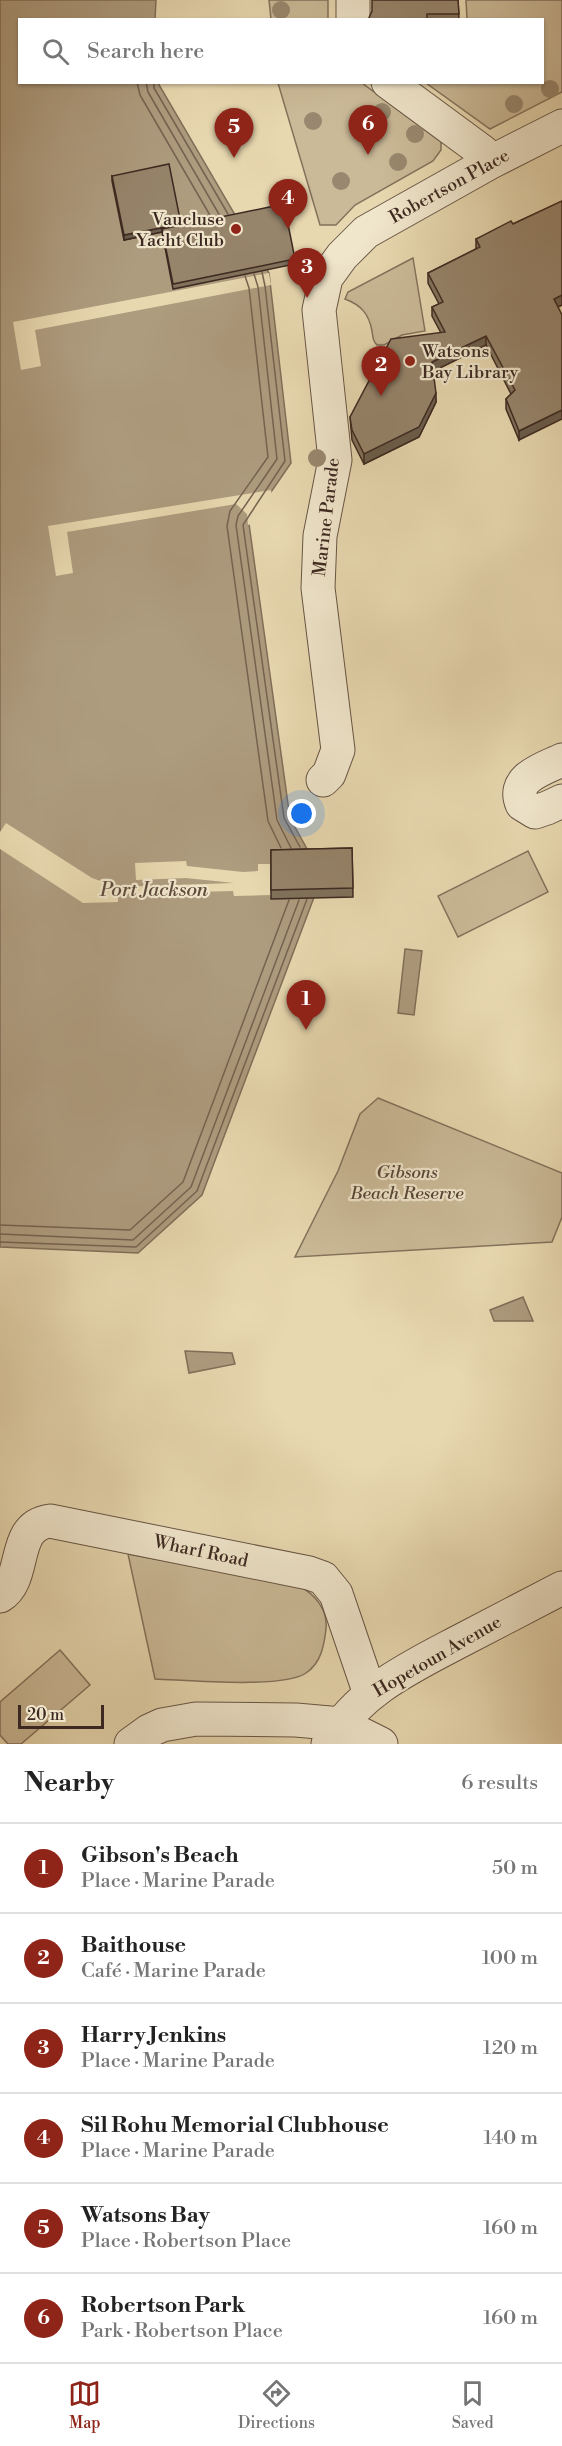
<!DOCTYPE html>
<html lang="en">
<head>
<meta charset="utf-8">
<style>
  :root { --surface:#fff; --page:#f6f6f6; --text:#222; --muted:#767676; --line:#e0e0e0; --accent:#8f2418 }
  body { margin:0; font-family:"Libre Bodoni",serif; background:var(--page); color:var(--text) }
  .scale { position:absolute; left:18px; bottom:15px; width:86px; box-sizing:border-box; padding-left:6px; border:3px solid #3d2921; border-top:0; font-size:16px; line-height:21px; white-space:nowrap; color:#3d2921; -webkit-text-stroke:4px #f0e6cc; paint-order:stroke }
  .you { position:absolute; left:302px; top:814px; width:21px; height:21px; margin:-15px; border:4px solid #fff; border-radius:50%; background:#1a73e8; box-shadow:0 0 0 9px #1a73e833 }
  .badge { display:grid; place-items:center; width:39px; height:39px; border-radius:50%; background:var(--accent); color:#fff; font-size:20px; font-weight:700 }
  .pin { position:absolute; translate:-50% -50px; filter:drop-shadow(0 2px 3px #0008) }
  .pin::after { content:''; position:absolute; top:32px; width:21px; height:18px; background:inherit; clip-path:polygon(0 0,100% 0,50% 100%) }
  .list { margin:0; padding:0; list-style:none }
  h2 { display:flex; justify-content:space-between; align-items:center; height:78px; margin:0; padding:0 24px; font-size:26px }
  h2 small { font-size:20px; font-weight:400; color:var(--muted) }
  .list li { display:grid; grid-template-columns:39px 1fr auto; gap:18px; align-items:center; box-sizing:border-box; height:90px; padding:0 24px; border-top:2px solid var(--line) }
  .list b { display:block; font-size:22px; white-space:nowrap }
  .list p { margin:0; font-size:20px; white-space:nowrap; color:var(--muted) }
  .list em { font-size:20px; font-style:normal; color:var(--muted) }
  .icon { flex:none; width:33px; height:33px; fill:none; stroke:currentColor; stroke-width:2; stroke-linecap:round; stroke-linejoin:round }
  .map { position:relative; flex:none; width:562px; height:1744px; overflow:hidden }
  .search { position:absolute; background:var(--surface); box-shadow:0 2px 4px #0004; left:18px; right:18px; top:18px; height:66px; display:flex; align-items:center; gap:15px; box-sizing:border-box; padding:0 21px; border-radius:0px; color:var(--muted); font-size:22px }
  .sheet { height:618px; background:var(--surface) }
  nav { display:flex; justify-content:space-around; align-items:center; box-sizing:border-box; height:84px; border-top:2px solid var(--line); background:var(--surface); font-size:16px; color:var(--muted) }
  nav a { display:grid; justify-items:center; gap:3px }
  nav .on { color:var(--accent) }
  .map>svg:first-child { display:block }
  .green { fill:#cbba98; stroke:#84725c; stroke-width:1.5 }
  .water { fill:#ae9c7f; stroke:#816e59; stroke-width:1.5 }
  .pier { fill:#e8d8b0 }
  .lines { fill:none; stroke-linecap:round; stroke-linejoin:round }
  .shore { stroke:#766250; stroke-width:1.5 }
  .minor-casing { stroke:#685545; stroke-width:35 }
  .minor { stroke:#f0e6cc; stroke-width:33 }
  .tree { fill:#99886f }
  .wall { fill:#81725c; stroke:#3d2921; stroke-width:1.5 }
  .shaded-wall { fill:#695c4b; stroke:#3d2921; stroke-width:1.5 }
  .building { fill:#96846b; stroke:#3d2921; stroke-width:1.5 }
  .poi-dot { fill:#8f2418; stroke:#f0e6cc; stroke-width:2 }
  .labels { text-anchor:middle; stroke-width:4.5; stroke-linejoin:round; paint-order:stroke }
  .street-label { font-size:18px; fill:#3d2921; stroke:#f0e6cc }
  .poi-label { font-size:18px; fill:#3d2921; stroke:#f0e6cc; text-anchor:end }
  .park-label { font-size:18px; font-style:italic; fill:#594639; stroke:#f0e6cc }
  .water-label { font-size:20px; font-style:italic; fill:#5f4c3d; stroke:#f0e6cc }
</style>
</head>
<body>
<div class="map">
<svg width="562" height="1744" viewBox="0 0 562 1744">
  <rect width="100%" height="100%" fill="#e8d8b0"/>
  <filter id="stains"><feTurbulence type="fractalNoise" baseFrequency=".00333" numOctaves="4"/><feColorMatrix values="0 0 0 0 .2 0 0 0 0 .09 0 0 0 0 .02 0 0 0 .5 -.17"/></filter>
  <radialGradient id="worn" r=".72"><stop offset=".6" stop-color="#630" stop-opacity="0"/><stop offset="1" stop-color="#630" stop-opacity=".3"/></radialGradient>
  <!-- green -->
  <path class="green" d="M269 0H328V19H271Z
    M466 0H562V92L490 129 426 83 542 82V20L467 19Z
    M278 83H362L441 142V150L433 161 355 205 336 225H320Z
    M413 258 425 331 402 335 384 345H377C373 341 373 338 372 331 369 314 361 305 345 299L348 292Z
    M528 851 548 892 458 937 438 896Z
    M378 1098 562 1173V1217L552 1242 295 1257 338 1171 360 1114Z
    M128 1554 299 1586C315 1594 328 1610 326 1629 324 1646 321 1663 306 1673 283 1689 186 1680 155 1679Z
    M60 1650 90 1685 21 1744H8L0 1735V1702Z"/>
  <!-- water -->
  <path class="water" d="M0 0H156L155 19 20 20V82L158 83 269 273 291 463 249 524 290 818 322 876 202 1195 138 1253 0 1247Z
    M405 949 422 951 414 1015 398 1013Z
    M523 1297 533 1321H494L490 1310Z
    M185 1351 232 1353 235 1364 189 1373Z"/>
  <!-- pier -->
  <path class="pier" d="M269 273 271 285 35 330 41 366 21 370 13 322Z
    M271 490 272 496 252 524 248 525 247 514 236 504 67 532 73 573 56 576 48 526Z
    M6 823 92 878 118 887 234 883 186 878 136 880 135 863 186 861 187 866 243 872 258 871V864H270V859L315 858 317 898 271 899 270 895 234 896 233 891 118 894V902L83 903 0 849V832Z"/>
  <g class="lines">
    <!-- shore -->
    <path class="shore" d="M137 82 140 95 211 217
      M146 82 148 92 220 216
      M154 82V88L228 214
      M262 272 265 286 285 461 243 525 284 818 300 847
      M254 274 258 287 277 459 238 516 236 525 277 820 291 848
      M245 276 249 288 268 457 230 511 227 526 268 821 281 848
      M0 1225 130 1230 183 1182 289 900
      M0 1234 133 1240 191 1187 299 900
      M0 1242 136 1247 197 1191 307 899"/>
    <defs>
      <path id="minor" d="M353 20V0
        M388 82 483 152 489 163
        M562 760C543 769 511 778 522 804L535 812 547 808 562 801
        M323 780 329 774 338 750 318 588 320 536 335 460 319 310 326 278 342 256 366 232 489 163 562 126
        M0 1596C28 1579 10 1526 50 1521L309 1573 323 1578 336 1594 370 1694
        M131 1744 149 1731 162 1725 196 1719 296 1720 341 1724 381 1744
        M328 1744C357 1691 413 1666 464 1639 497 1622 529 1605 562 1588"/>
    </defs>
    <!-- minor casing -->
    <use href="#minor" class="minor-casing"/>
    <!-- minor -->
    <use href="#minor" class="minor"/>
  </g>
  <!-- trees -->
  <g class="tree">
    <circle cx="281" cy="10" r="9"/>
    <circle cx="550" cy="89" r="9"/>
    <circle cx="514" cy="104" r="9"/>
    <circle cx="382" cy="112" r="9"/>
    <circle cx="313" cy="121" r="9"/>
    <circle cx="415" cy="134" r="9"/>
    <circle cx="398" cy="162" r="9"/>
    <circle cx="341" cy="181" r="9"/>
    <circle cx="317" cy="458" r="9"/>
  </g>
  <!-- wall -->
  <path class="wall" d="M458 0 459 20H368Z
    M112 176 181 225 295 259V264L173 289 162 232 124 240 112 181Z
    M562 201V305L558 307 519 440 506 409V399L511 394 486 345 433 371 436 402 419 437 364 464 352 440 350 417 441 333 432 316V307L439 304 428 283V273L476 249V239L513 224Z
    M352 848 353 897 271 899V850Z"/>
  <!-- shaded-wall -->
  <path class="shaded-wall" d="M181 224V229H162V232L124 240V235Z
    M562 295V305L554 309V299Z
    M486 336V345L432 372V362Z
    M436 393V402L419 437 364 464V454Z
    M562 410V419L519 440V431Z"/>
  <!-- building -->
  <path class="building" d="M372 0H458L459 14H427V20H368L372 11Z
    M169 164 181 224 124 235 112 176Z
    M562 201V295L554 299 562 315V410L519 431 506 399 515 390 486 336 432 362 436 393 419 427 364 454 352 430 350 417 391 339 445 332 432 307 443 302 428 273 480 247 476 239 511 221 513 224Z
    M284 204 295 259 173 284 162 229Z
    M352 848 353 888 271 890V850Z"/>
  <!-- markers -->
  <g class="poi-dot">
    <circle cx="236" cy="229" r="6"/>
    <circle cx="410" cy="361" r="6"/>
  </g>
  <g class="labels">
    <!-- street labels -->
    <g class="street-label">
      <text transform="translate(449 186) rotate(-29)" y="6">Robertson Place</text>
      <text transform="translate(326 517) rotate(-83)" y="6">Marine Parade</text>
      <text transform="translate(201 1551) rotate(12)" y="6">Wharf Road</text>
      <text transform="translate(437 1656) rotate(-30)" y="6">Hopetoun Avenue</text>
    </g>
    <!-- poi labels -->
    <g class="poi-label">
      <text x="224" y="225">Vaucluse<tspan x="224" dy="21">Yacht Club</tspan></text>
      <text x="422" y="357" text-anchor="start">Watsons<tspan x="422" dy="21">Bay Library</tspan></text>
    </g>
    <!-- park labels -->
    <g class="park-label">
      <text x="407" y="1178">Gibsons<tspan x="407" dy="21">Beach Reserve</tspan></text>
    </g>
    <!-- water labels -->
    <g class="water-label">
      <text x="154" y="896">Port Jackson</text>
    </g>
  </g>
  <rect width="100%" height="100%" filter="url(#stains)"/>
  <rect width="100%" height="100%" fill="url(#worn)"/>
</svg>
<div class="scale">20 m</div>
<div class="you"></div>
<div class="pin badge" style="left:306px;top:1030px">1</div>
<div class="pin badge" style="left:381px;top:396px">2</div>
<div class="pin badge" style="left:307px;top:298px">3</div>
<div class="pin badge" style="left:288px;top:229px">4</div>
<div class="pin badge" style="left:234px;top:158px">5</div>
<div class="pin badge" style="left:368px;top:155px">6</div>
<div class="search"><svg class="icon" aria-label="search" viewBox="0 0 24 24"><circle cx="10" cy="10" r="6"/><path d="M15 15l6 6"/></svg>Search here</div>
</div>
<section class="sheet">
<h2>Nearby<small>6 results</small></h2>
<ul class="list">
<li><span class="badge">1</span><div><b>Gibson's Beach</b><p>Place · Marine Parade</p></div><em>50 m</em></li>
<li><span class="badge">2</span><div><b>Baithouse</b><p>Café · Marine Parade</p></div><em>100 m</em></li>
<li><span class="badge">3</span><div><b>Harry Jenkins</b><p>Place · Marine Parade</p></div><em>120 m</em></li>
<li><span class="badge">4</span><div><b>Sil Rohu Memorial Clubhouse</b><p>Place · Marine Parade</p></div><em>140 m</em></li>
<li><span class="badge">5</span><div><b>Watsons Bay</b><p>Place · Robertson Place</p></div><em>160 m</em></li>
<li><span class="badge">6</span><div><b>Robertson Park</b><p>Park · Robertson Place</p></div><em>160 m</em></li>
</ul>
</section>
<nav>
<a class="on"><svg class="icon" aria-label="map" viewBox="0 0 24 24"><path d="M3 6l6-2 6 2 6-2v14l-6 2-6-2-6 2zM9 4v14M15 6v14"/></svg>Map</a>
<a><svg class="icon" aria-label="directions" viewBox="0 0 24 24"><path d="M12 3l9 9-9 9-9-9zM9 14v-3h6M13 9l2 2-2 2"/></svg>Directions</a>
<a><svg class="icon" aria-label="saved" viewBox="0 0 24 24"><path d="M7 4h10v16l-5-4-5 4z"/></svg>Saved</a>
</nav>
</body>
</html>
